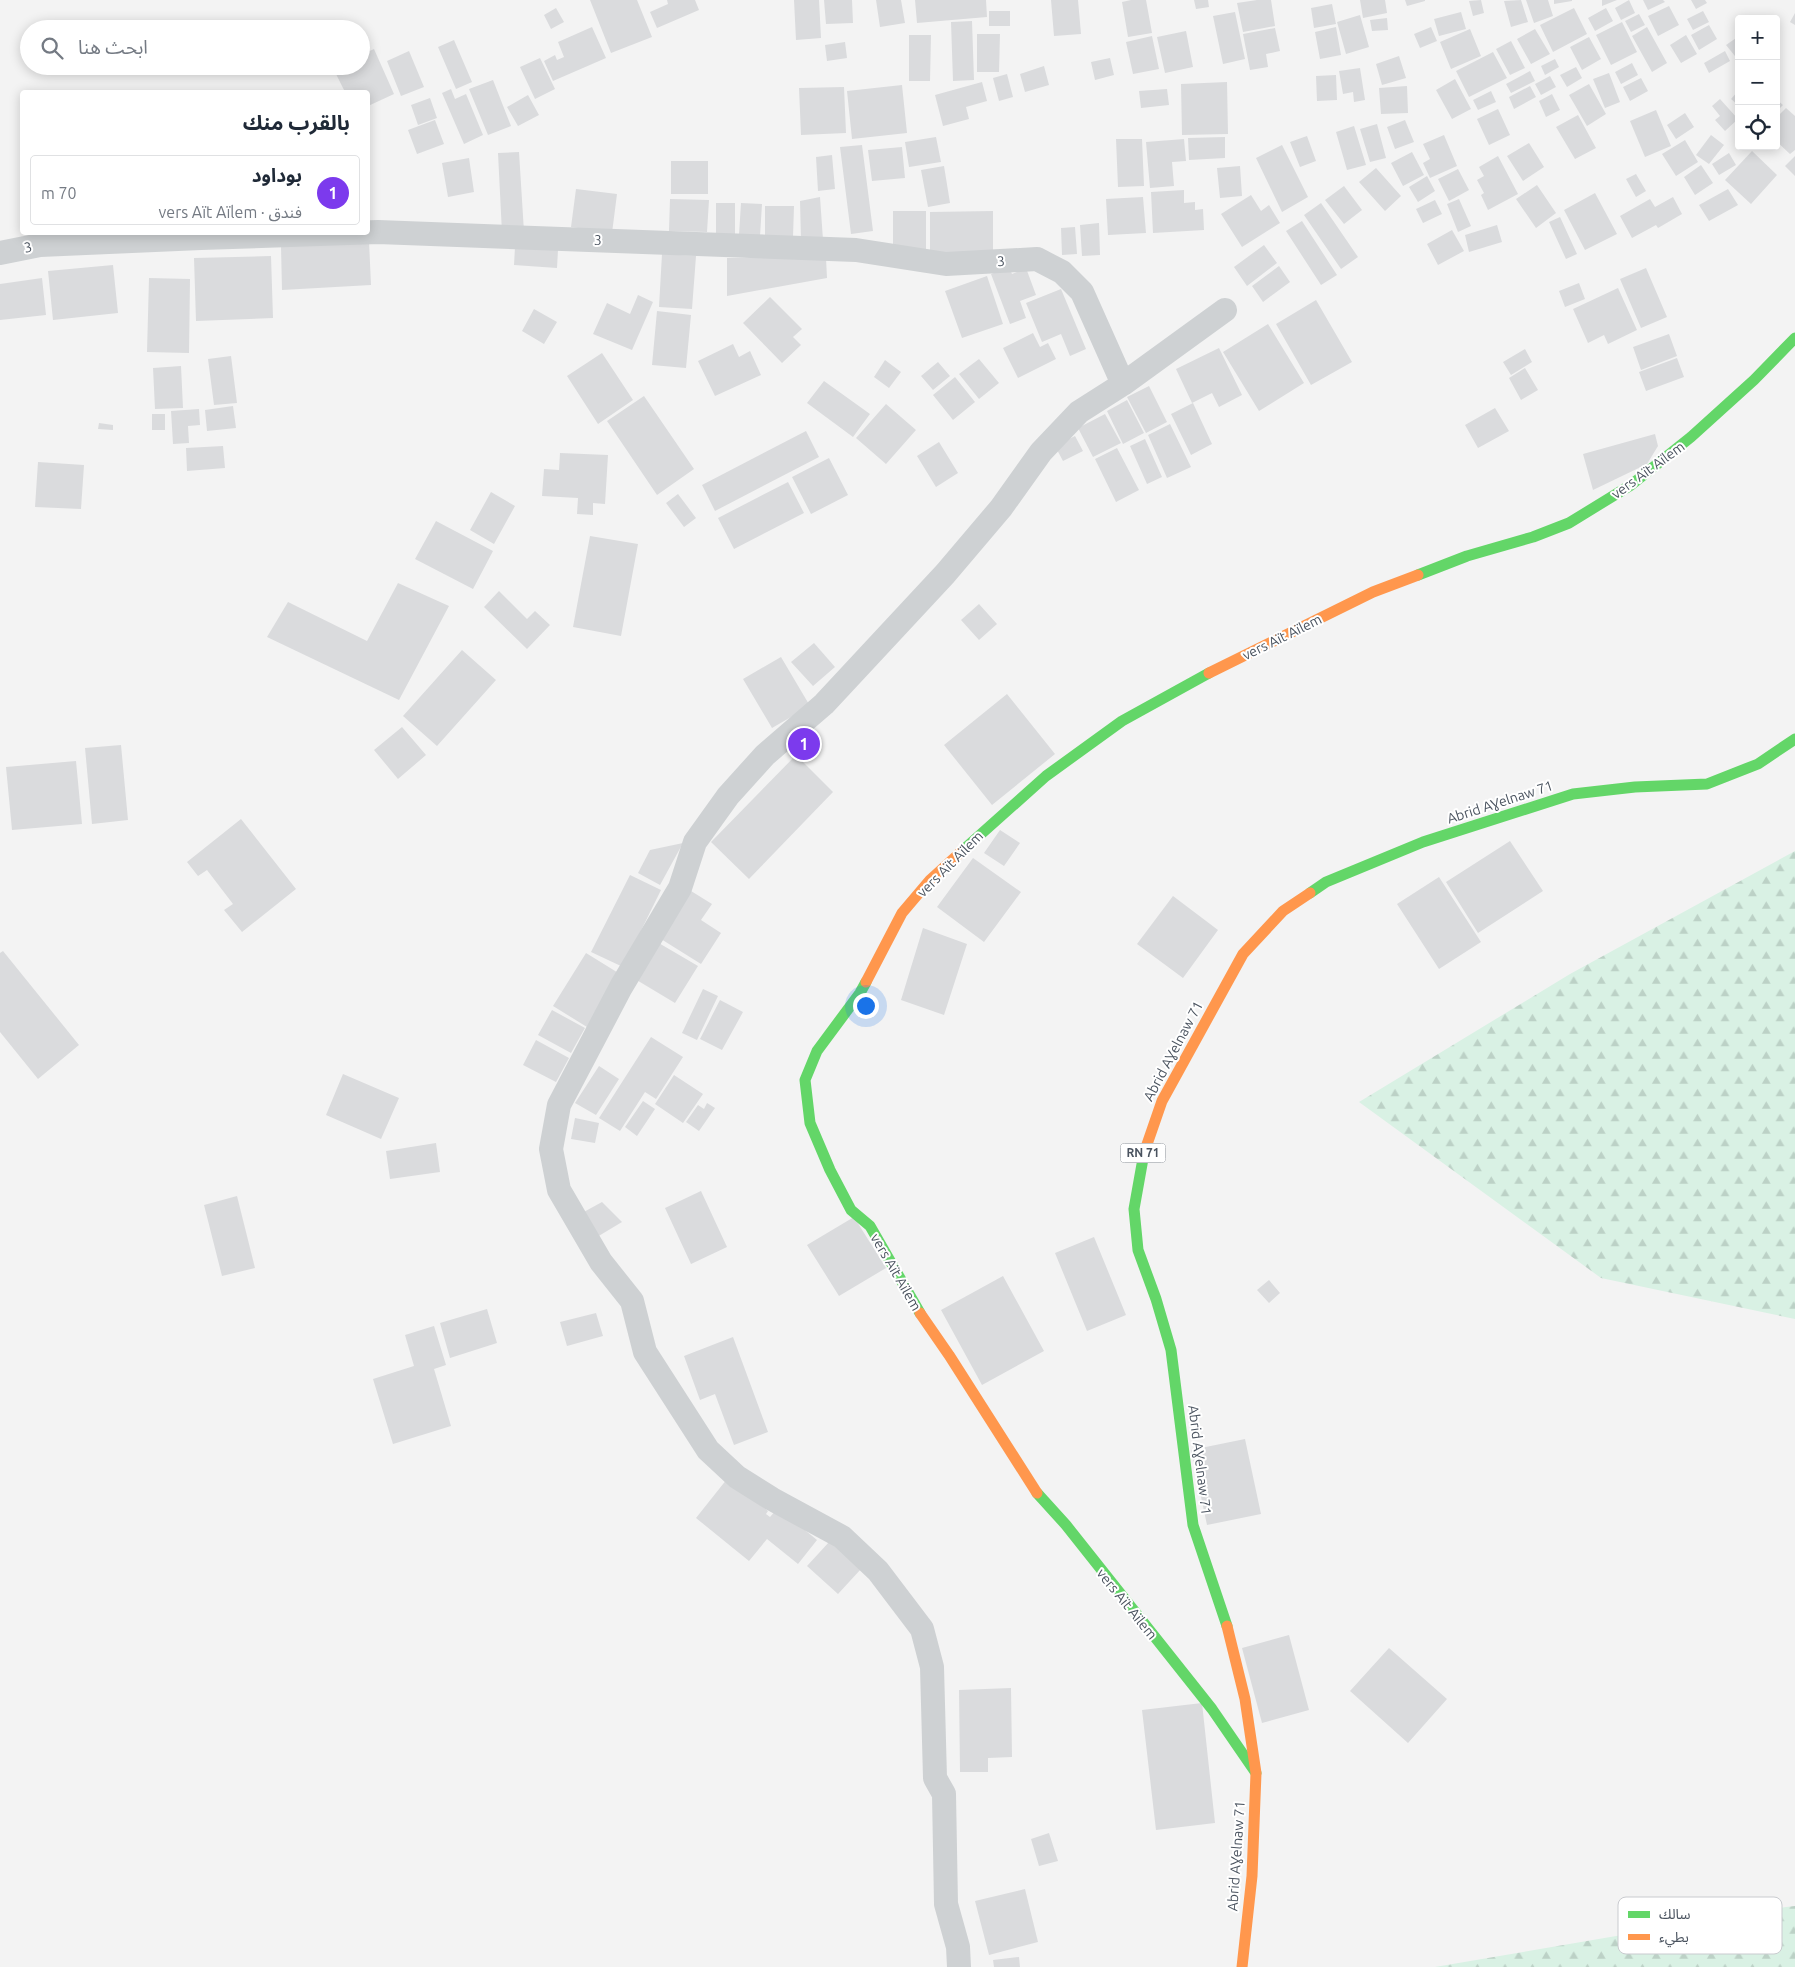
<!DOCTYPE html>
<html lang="ar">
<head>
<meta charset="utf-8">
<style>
  :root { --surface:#fff; --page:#f6f6f7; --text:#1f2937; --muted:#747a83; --line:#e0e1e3; --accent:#7c3aed }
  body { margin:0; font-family:Ubuntu,"Noto Sans Arabic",sans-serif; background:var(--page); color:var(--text); direction:rtl }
  .controls { position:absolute; right:15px; top:15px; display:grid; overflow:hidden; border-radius:5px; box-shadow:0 2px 12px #0003 }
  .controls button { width:45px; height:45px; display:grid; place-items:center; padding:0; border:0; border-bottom:1px solid var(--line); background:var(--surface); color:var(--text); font:25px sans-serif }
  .you { position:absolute; left:865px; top:1005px; width:18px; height:18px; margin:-12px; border:4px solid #fff; border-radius:50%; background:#1a73e8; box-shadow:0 0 0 8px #1a73e833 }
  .badge { display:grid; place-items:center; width:32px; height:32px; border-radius:50%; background:var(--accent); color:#fff; font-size:16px; font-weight:700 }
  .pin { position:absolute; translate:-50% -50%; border:2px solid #fff; box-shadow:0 1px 5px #0006 }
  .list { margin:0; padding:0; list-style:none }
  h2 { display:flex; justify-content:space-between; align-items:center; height:65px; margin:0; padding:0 20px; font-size:21px }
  h2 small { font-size:16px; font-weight:400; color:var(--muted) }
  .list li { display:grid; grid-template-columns:32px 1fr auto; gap:15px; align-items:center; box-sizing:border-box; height:70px; margin:0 10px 10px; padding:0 10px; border:1px solid var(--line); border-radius:5px }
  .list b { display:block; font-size:19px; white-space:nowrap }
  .list p { margin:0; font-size:16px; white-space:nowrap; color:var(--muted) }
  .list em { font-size:16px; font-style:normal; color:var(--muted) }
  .icon { flex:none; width:28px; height:28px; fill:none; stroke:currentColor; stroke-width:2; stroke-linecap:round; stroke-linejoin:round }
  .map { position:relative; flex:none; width:1795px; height:1967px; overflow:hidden; direction:ltr }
  .search { position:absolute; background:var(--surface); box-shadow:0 2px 12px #0003; left:20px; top:20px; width:350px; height:55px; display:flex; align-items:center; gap:12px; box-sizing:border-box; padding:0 18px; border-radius:28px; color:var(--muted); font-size:19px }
  .panel { position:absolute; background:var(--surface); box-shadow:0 2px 12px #0003; left:20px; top:90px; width:350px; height:145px; border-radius:5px; direction:rtl }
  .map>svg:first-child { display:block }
  .forest { fill:url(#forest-firs) }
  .building { fill:#dadbdd }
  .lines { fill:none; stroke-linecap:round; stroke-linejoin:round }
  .street { stroke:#ced1d3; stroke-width:24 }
  .fast { stroke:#63d668; stroke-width:11 }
  .slow { stroke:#ff974d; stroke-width:11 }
  .labels { text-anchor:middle; stroke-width:4; stroke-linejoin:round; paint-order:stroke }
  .shield { fill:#fff; stroke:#80878f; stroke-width:1 }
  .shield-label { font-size:12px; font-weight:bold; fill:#4a535f }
  .street-label { font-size:14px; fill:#4a535f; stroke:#fff }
  .key { fill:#fff; stroke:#c9cbcf; stroke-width:1 }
  .key-label { font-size:14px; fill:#4a535f }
</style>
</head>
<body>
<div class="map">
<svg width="1795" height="1967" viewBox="0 0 1795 1967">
  <defs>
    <pattern id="forest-firs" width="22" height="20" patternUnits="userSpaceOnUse" patternTransform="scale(1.25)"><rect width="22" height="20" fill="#d9f1e4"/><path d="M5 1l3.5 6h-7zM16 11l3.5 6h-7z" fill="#bcd1c6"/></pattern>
  </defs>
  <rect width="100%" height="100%" fill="#f3f3f3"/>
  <!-- forest -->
  <path class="forest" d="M1795 851V1319L1601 1278 1359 1102 1570 974Z
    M1795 1906V1967H1435L1786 1907Z"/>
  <!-- building -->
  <path class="building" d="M590 0H637L652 37 611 53Z
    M667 0H695L699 10 657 28 650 12 668 4Z
    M794 0H819L821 38 796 40Z
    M824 0H852L853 23 826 24Z
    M876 0H901L905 23 880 27Z
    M915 0H986L987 17 917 23Z
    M1051 0H1078L1081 34 1054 36Z
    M1131 0H1146L1152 33 1128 37 1122 2Z
    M1194 0H1208L1209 7 1196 9Z
    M1257 0H1271L1275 26 1243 32 1237 3Z
    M1360 0H1385L1387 13 1363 18Z
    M1405 0H1425V1L1407 6Z
    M1481 0 1484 13 1473 16 1469 1Z
    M1521 0 1528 22 1511 27 1504 1Z
    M1526 0H1548L1553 16 1534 23Z
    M1554 0H1572V1L1554 4Z
    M1602 0H1617L1602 6Z
    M1629 0 1635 13 1621 20 1615 8Z
    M1643 0H1663L1665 2 1648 10Z
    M1691 0H1705L1707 3 1696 9Z
    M1332 4 1336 24 1314 28 1311 8Z
    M1669 6 1679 25 1658 36 1648 16Z
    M556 8 564 22 551 29 544 15Z
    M1574 8 1587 34 1553 52 1540 25Z
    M1606 8 1613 21 1595 31 1588 18Z
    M989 11H1010V26H989Z
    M1703 11 1709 22 1693 30 1687 19Z
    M1235 12 1245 59 1223 64 1213 16Z
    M1461 12 1466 29 1439 36 1434 19Z
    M1795 13V25L1790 22Z
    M1639 14 1645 25 1631 32 1625 21Z
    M1360 15 1369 47 1346 54 1337 22Z
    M1387 18 1388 30 1372 31 1370 20Z
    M972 21 974 80 953 81 951 22Z
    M1622 22 1637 52 1611 65 1596 35Z
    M1709 25 1717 39 1699 50 1691 35Z
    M592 27 606 58 553 81 544 61 555 55 557 60 564 57 558 42Z
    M1336 27 1341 55 1320 59 1315 32Z
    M1431 27 1437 41 1420 48 1414 34Z
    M1647 27 1667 63 1652 72 1632 36Z
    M1275 28 1280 51 1266 54 1268 67 1250 70 1243 34Z
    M1470 29 1481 56 1451 69 1440 42Z
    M1535 29 1550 54 1531 64 1517 39Z
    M1186 31 1193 67 1165 73 1157 37Z
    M977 34H1000L999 72H977Z
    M909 35H931L930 81H909Z
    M1686 35 1697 54 1681 63 1670 45Z
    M1152 36 1159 69 1133 74 1126 42Z
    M1739 36V61L1726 45Z
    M1589 37 1601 59 1582 70 1570 47Z
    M454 40 472 82 456 89 438 47Z
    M1511 41 1525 68 1510 75 1496 49Z
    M845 42 847 58 827 61 825 45Z
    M374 49 394 94 368 106V92H357L356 90 345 92 333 68 337 66H361V55Z
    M409 51 424 87 401 96 387 61Z
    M1725 51 1730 61 1709 73 1704 63Z
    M1493 52 1507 78 1469 97 1456 71Z
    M1399 56 1406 78 1382 85 1376 64Z
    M540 58 555 89 535 99 520 67Z
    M1110 58 1114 75 1095 80 1091 62Z
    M1555 59 1559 67 1545 75 1541 66Z
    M1632 63 1638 75 1621 84 1615 72Z
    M1044 66 1049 85 1025 92 1020 74Z
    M1576 67 1582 78 1567 87 1560 75Z
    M1360 68 1365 100 1354 102 1353 92 1343 94 1339 71Z
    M1530 71 1535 81 1511 93 1506 84Z
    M1609 73 1620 102 1605 108 1593 79Z
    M1007 74 1013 97 999 101 993 78Z
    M1336 75 1337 100 1317 101 1316 76Z
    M1550 76 1556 87 1541 95 1535 84Z
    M1641 78 1648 91 1630 101 1623 87Z
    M1455 79 1471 109 1452 119 1436 90Z
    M493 80 511 126 488 135 469 89Z
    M982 82 987 101 966 107 969 119 943 126 935 95Z
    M1227 82 1228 134 1182 135 1181 84Z
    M1589 84 1606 114 1587 126 1569 95Z
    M902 85 907 133 852 139 847 91Z
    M1407 86 1408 113 1381 114 1379 88Z
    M1530 86 1536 97 1514 109 1509 97Z
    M844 87 846 133 801 135 799 88Z
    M451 89 455 99 466 94 483 135 464 144 442 93Z
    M1167 89 1169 105 1141 108 1139 91Z
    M1739 90V106L1731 99Z
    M1491 91 1496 102 1478 110 1473 100Z
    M1552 94 1560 110 1546 117 1539 101Z
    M528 95 539 115 518 126 507 107Z
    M430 98 437 118 418 125 411 105Z
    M1720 99 1738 119 1725 131 1715 120 1720 116 1712 106Z
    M1776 99 1783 105 1776 112Z
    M1786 108 1795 116V150L1790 154 1776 141V118Z
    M1498 109 1510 135 1489 145 1477 119Z
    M1656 110 1671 146 1645 157 1630 121Z
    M1685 113 1694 127 1676 139 1667 125Z
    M1578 115 1596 148 1575 159 1556 127Z
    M435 120 444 144 417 154 408 130Z
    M1405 120 1414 142 1395 149 1387 127Z
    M1377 124 1386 158 1370 162 1360 129Z
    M1354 126 1366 165 1347 170 1336 132Z
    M1444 135 1457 166 1430 178 1423 163 1430 159 1423 144Z
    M1711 135 1724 145 1709 164 1696 155Z
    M1307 136 1316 161 1300 167 1290 142Z
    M936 137 941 162 909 167 905 142Z
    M1225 137V158L1189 160 1188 138Z
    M1116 139H1142L1144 186 1118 187Z
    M1184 139 1186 161 1172 162 1174 186 1150 188 1146 142Z
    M1685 140 1698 162 1676 176 1662 154Z
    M1529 143 1544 167 1523 181 1507 156Z
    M862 145 873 231 851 234 840 147Z
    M1282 145 1308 197 1282 212 1256 158Z
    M902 147 905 178 872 181 868 150Z
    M1752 151 1777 175 1751 204 1725 180Z
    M519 152 524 232 502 233 498 153Z
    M1412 152 1424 175 1403 186 1391 163Z
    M1729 153 1736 165 1719 175 1712 164Z
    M832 155 835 189 818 191 816 157Z
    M1498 156 1518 194 1488 210 1481 195 1484 193 1477 180 1484 176 1479 167Z
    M1795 156V176L1785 166Z
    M469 158 474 192 448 197 442 163Z
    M671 161H708V194H671Z
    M1701 165 1713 183 1695 195 1684 177Z
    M944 166 950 203 928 207 921 170Z
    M1240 166 1242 196 1220 198 1217 168Z
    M1376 168 1401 196 1385 211 1359 182Z
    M1458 169 1469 190 1449 201 1438 179Z
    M1636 174 1646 191 1636 197 1626 179Z
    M1427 176 1435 191 1418 202 1409 187Z
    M1537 185 1556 213 1536 228 1516 199Z
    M1344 186 1362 210 1344 224 1325 200Z
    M576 189 617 194 612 233 571 227Z
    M1728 189 1738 205 1709 221 1699 205Z
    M1184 190V203L1195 202V210L1203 209 1204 230 1153 233 1151 192Z
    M1595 193 1617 234 1585 250 1564 210Z
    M1251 195 1261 211 1269 205 1280 223 1242 247 1221 214Z
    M820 197 823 240H801L800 201Z
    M1143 197 1146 233 1108 235 1106 199Z
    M1673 197 1682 214 1658 228 1656 225 1632 238 1620 216 1650 199 1655 207Z
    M670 199 709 200 707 232 669 231Z
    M1459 199 1471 226 1458 232 1447 204Z
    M1435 200 1442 214 1423 223 1416 209Z
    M716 203H735V234H716Z
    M741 203 762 204 760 236 739 235Z
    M1321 203 1358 257 1341 269 1304 215Z
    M765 206H794L793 237 765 236Z
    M893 211H926V249H893Z
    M993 211V252L930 253V212Z
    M1560 217 1577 254 1566 259 1549 222Z
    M1302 221 1337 275 1321 285 1286 231Z
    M1099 223 1100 255 1082 256 1080 225Z
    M1497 225 1502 242 1469 252 1465 235Z
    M1075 227 1077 254 1062 255 1061 228Z
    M1452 230 1464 251 1438 265 1427 244Z
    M369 241 371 285 282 290 281 246Z
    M1264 245 1277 263 1247 286 1234 267Z
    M515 247 558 250 557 268 514 265Z
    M662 254 696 256 692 309 659 307Z
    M271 256 273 318 196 321 194 258Z
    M727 258H826L827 278 727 296Z
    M113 265 118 313 53 320 48 271Z
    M1279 266 1290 282 1263 302 1252 286Z
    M1009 267 1012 274 1026 268 1036 295 1020 301 1026 318 1010 324 991 274Z
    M1646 268 1667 317 1641 328 1620 279Z
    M987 276 1003 324 962 338 945 291Z
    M42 278 46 315 0 320V284Z
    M149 278 190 279 189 353 147 352Z
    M1579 283 1585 299 1565 307 1559 291Z
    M1618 288 1637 330 1608 344 1604 335 1588 343 1573 309Z
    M1061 289 1086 349 1070 356 1061 334 1042 342 1026 303Z
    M638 295 653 302 632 350 593 334 607 303 630 314Z
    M770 297 802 329 793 337 801 345 782 363 743 323Z
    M1316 300 1352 362 1311 385 1276 324Z
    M534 309 557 322 544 344 522 331Z
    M657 311 691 315 686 368 652 365Z
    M1268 324 1304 383 1259 411 1223 352Z
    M1033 333 1040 347 1048 343 1056 359 1018 378 1003 348Z
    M1669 334 1677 356 1641 370 1633 347Z
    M733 344 739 357 750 351 761 375 715 396 698 361Z
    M1219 348 1242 395 1219 407 1212 393 1192 403 1176 369Z
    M1525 349 1532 362 1511 375 1503 362Z
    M602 353 633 400 598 424 567 376Z
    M231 356 237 403 214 405 208 359Z
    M1677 358 1684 377 1646 391 1639 372Z
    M979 359 999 383 979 399 959 374Z
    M885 360 901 372 889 388 874 377Z
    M938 362 950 376 933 390 921 376Z
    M181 366 183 408 155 409 153 368Z
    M1525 368 1538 390 1521 400 1509 378Z
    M955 377 975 402 953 420 933 395Z
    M824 381 870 414 853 437 807 403Z
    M1149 386 1167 422 1146 433 1127 397Z
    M644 396 694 469 657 495 607 421Z
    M1127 400 1144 433 1123 444 1107 411Z
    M1193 403 1212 444 1191 455 1171 414Z
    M886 404 916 430 886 464 856 438Z
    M233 406 236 428 207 431 205 410Z
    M1495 408 1509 431 1478 448 1465 425Z
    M199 409 200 425 188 426 189 443 173 444 171 411Z
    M152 414H165V430H152Z
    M1105 414 1121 443 1093 457 1078 428Z
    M99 423 113 425V430L98 429Z
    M1170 424 1191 467 1167 478 1148 435Z
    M806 431 819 457 715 511 702 485Z
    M1655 434 1658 446 1647 464 1593 490 1583 454Z
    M1075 436 1083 451 1063 461 1055 446Z
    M1145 439 1162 477 1147 484 1130 446Z
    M939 442 958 473 936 487 917 456Z
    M223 446 225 468 187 471 186 448Z
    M1117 448 1139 490 1116 502 1095 459Z
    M560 453 608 455 605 504 593 503V515L577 514 578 498 542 496 544 469 559 470Z
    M829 458 848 495 811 514 792 477Z
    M38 462 84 465 81 509 35 507Z
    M788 482 804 513 734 549 718 518Z
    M491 492 515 506 494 544 470 530Z
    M678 494 696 518 684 527 666 503Z
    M436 521 493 551 473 589 415 559Z
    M590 536 638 544 621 636 573 627Z
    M398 583 449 606 399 700 267 637 288 602 367 641Z
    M499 591 527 619 535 611 550 625 527 649 484 607Z
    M979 604 997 624 979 640 961 620Z
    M814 643 835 667 813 686 791 662Z
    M462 650 496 680 437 746 403 716Z
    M781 657 810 706 772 728 743 679Z
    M1007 694 1055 754 992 805 944 745Z
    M402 727 426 755 398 779 374 750Z
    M121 745 128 820 92 824 85 748Z
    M796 755 833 792 749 879 711 842Z
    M76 761 82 824 12 830 6 767Z
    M241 819 296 889 242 932 224 910 233 904 207 870 198 876 187 862Z
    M1000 830 1020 843 1004 866 984 853Z
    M1510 841 1543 891 1478 933 1446 882Z
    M683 843 660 885 638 873 650 850Z
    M973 858 1021 892 984 942 937 907Z
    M630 875 661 890 623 967 591 952Z
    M1439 877 1481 942 1439 969 1397 904Z
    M691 891 712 904 701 920 721 933 701 964 661 939Z
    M1173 896 1218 930 1183 978 1137 944Z
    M923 928 967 944 944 1015 901 1000Z
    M657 942 698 966 675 1003 635 979Z
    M3 951 79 1045 38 1079 0 1032V953Z
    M586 953 620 974 587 1027 553 1006Z
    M703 989 718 996 697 1040 682 1033Z
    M720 1000 743 1012 722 1050 700 1039Z
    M552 1010 585 1028 571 1053 538 1035Z
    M651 1037 683 1057 656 1099 645 1092 620 1131 599 1118Z
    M536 1040 569 1058 556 1082 523 1065Z
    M599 1066 619 1079 596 1115 575 1103Z
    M343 1074 399 1098 381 1139 326 1115Z
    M674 1075 703 1094 683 1123 655 1104Z
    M643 1101 655 1109 637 1136 625 1127Z
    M707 1103 715 1108 699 1131 686 1122 698 1105 704 1109Z
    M575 1118 599 1123 595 1143 571 1139Z
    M436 1143 440 1172 390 1179 386 1151Z
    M701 1191 727 1247 691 1264 665 1208Z
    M237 1196 255 1268 222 1276 204 1205Z
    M602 1202 622 1222 597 1237 582 1213Z
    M854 1217 886 1268 839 1296 807 1245Z
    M1094 1237 1126 1315 1087 1331 1055 1253Z
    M1003 1276 1044 1351 982 1385 941 1310Z
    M1269 1280 1280 1293 1269 1303 1257 1290Z
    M487 1309 497 1343 450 1358 440 1323Z
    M596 1313 603 1336 567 1346 560 1322Z
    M434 1326 446 1365 434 1369 451 1426 393 1444 373 1379 414 1366 405 1335Z
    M733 1337 768 1432 734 1445 715 1394 700 1400 684 1356Z
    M1245 1439 1261 1514 1207 1525 1191 1450Z
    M727 1479 768 1511 766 1514 770 1517 778 1508 817 1540 798 1564 767 1539 749 1561 696 1518Z
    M830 1541 861 1569 838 1594 807 1566Z
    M1289 1635 1309 1710 1262 1723 1242 1648Z
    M1389 1648 1447 1699 1408 1743 1350 1691Z
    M1011 1688 1012 1757 988 1758V1772H960L959 1690Z
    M1202 1703 1215 1823 1156 1830 1142 1710Z
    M1049 1833 1058 1861 1039 1866 1031 1839Z
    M1025 1889 1038 1942 989 1955 975 1901Z
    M1019 1957 1020 1967H994L993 1960Z"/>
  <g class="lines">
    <!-- street -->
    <path class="street" d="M0 253 40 245 201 238 378 232 856 250 946 264 1037 259 1062 272 1082 292 1123 384
      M959 1967 958 1947 946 1904 944 1794 935 1778 932 1667 922 1629 878 1571 842 1537 772 1499 737 1477 708 1450 645 1352 632 1301 601 1262 559 1190 551 1149 559 1105 621 987 680 888 695 842 728 796 765 755 824 704 945 574 1001 508 1041 452 1079 412 1123 384 1225 310"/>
    <!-- fast -->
    <path class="fast" d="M1418 575 1467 556 1533 537 1569 523 1631 485 1691 437 1754 380 1795 338
      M962 851 1046 776 1122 721 1209 673
      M1310 893 1326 882 1423 842 1573 794 1635 787 1707 784 1758 764 1795 739
      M866 982 860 993 817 1051 805 1080 810 1123 830 1170 851 1210 870 1226 920 1313
      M1144 1153 1134 1209 1138 1250 1156 1299 1171 1350 1193 1525 1227 1626
      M1037 1493 1066 1525 1212 1709 1256 1773"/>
    <!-- slow -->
    <path class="slow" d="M1209 673 1373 592 1418 575
      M866 982 902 913 930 880 962 851
      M1144 1153 1162 1101 1243 954 1283 911 1310 893
      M920 1313 949 1355 1037 1493
      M1227 1626 1245 1699 1256 1773 1252 1876 1242 1967"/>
  </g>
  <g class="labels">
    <!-- shield labels -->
    <rect class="shield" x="1120.5" y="1143.5" width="45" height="19" rx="4"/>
    <g class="shield-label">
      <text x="1143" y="1157">RN 71</text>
    </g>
    <!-- street labels -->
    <g class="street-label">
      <text transform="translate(598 240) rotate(2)" y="5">3</text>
      <text transform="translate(28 247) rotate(-11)" y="5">3</text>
      <text transform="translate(1001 261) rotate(-3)" y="5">3</text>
      <text transform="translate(1648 470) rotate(-36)" y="5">vers Aït Aïlem</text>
      <text transform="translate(1282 637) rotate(-26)" y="5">vers Aït Aïlem</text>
      <text transform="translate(1500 802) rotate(-18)" y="5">Abrid Aɣelnaw 71</text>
      <text transform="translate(950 864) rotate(-45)" y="5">vers Aït Aïlem</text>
      <text transform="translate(1173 1051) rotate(-62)" y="5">Abrid Aɣelnaw 71</text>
      <text transform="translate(896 1272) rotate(60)" y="5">vers Aït Aïlem</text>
      <text transform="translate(1200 1460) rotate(83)" y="5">Abrid Aɣelnaw 71</text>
      <text transform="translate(1127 1604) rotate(51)" y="5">vers Aït Aïlem</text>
      <text transform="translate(1236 1856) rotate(-86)" y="5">Abrid Aɣelnaw 71</text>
    </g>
  </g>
  <!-- legend -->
  <rect x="1618" y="1897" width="164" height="57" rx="8" class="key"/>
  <rect x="1628" y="1911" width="22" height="7" fill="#63d668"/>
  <rect x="1628" y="1934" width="22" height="6" fill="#ff974d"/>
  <g class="key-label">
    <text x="1659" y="1919">سالك</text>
    <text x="1659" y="1942">بطيء</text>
  </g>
</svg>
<div class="controls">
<button>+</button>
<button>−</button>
<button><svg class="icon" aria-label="locate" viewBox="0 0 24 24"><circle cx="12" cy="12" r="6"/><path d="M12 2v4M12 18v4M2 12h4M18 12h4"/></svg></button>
</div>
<div class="you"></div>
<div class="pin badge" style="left:804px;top:744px">1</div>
<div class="search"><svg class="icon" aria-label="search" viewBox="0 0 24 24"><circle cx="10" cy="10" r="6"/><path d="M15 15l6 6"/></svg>ابحث هنا</div>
<section class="panel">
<h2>بالقرب منك<small></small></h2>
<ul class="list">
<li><span class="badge">1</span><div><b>بوداود</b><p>فندق · vers Aït Aïlem</p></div><em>70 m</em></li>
</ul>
</section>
</div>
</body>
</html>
